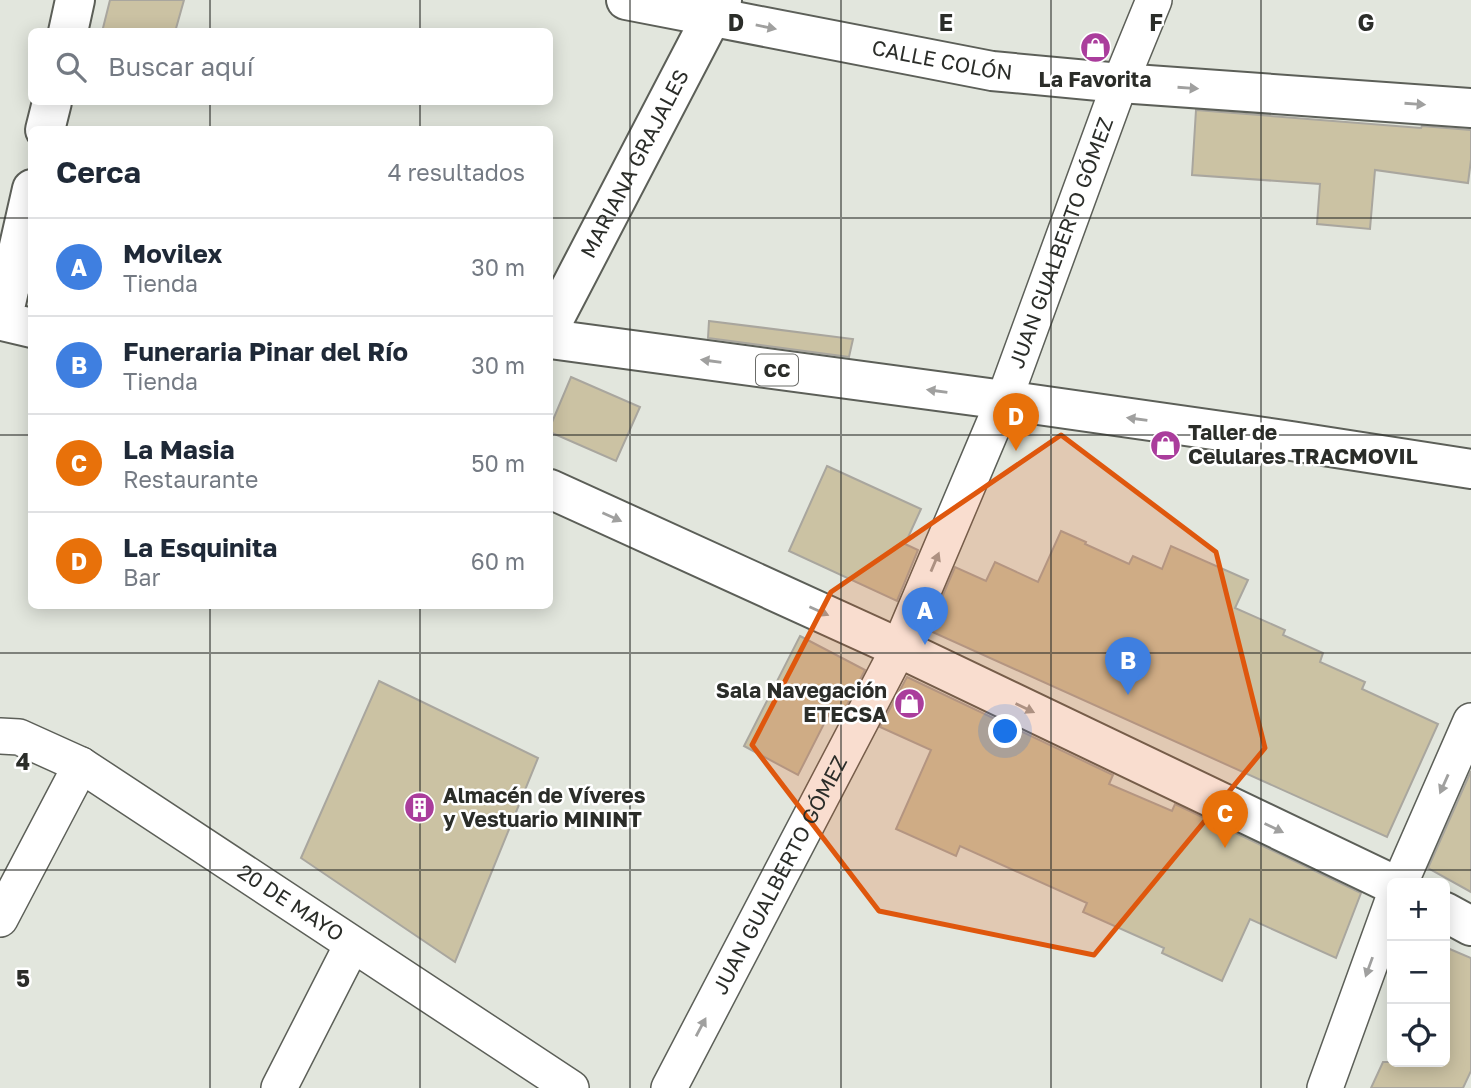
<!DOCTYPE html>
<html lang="es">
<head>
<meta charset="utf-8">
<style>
  :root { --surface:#fff; --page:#f2f2f3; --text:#1f2937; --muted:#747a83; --line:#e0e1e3; --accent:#7c3aed }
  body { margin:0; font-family:"Golos Text",sans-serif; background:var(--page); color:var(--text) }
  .controls { position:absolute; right:21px; bottom:21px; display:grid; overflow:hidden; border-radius:10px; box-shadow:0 4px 18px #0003 }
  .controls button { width:63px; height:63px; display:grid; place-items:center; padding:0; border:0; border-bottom:2px solid var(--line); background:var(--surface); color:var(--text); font:35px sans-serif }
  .you { position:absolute; left:1006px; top:732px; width:24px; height:24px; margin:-18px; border:5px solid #fff; border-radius:50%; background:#1a73e8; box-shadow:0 0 0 10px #1a73e833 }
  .badge { display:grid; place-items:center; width:46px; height:46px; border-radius:50%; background:var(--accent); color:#fff; font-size:23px; font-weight:700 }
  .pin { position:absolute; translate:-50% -58px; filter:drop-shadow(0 2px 4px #0008) }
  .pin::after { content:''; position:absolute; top:37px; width:24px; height:21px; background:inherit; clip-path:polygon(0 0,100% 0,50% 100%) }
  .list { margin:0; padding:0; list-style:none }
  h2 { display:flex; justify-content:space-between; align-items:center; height:91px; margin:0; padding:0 28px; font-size:30px }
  h2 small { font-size:23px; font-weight:400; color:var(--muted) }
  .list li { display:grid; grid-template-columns:46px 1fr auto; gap:21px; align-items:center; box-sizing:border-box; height:98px; padding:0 28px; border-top:2px solid var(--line) }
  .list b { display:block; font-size:26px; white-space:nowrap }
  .list p { margin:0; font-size:23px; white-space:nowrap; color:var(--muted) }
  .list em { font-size:23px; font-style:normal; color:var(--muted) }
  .icon { flex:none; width:38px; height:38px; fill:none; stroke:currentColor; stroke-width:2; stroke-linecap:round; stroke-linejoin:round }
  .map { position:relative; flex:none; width:1471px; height:1088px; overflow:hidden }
  .search { position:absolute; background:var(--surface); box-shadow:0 4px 18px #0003; left:28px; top:28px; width:525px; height:77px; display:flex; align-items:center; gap:18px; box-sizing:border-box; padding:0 24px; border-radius:10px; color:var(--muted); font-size:26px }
  .panel { position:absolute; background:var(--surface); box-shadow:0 4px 18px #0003; left:28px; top:126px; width:525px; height:483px; border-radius:10px }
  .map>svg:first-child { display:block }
  .building { fill:#cbc2a3; stroke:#a9a69e; stroke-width:2 }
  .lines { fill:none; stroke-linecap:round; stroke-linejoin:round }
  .street-casing { stroke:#5c5f58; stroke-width:38 }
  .secondary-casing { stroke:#5c5f58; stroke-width:42 }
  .primary-casing { stroke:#5c5f58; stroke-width:42 }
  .street { stroke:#fff; stroke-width:35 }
  .secondary { stroke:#fff; stroke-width:38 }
  .primary { stroke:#fff; stroke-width:38 }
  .oneway { fill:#a0a09f }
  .marked { fill:#df570d; fill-opacity:0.2; stroke:#df570d; stroke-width:5; stroke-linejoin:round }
  .grid { fill:none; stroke:#2b2d29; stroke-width:2; stroke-opacity:0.55 }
  .labels { text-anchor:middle; stroke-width:5; stroke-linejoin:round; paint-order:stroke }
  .shield { fill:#fff; stroke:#6b6c69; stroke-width:2 }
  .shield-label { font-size:19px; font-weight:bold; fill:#2b2d29 }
  .street-label { font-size:21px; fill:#2b2d29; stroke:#fff }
  .poi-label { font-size:21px; font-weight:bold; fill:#2b2d29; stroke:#fff; text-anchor:start }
  .grid-label { font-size:23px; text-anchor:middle; font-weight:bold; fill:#2b2d29; stroke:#fff; stroke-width:5; stroke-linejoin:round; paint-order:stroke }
</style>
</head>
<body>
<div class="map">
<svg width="1471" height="1088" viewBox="0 0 1471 1088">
  <rect width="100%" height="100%" fill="#e2e6dd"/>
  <!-- building -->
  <path class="building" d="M110 0H184L175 32H102Z
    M1196 110 1421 128 1422 126 1471 130V160L1468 183 1375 170 1370 229 1317 224 1320 184 1192 175Z
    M709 321 853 339 849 357 708 338Z
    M571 377 640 407 616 461 550 432V427Z
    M827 466 921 509 905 544 918 550 897 601 789 551Z
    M1061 531 1086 542 1085 544 1129 564 1133 556 1162 569 1171 546 1248 580 1235 608 1285 630 1283 635 1323 653 1320 662 1365 682 1362 689 1438 724 1387 837 928 630 955 567 986 581 995 562 1038 582Z
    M800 636 865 670 844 711 833 706 798 775 744 746Z
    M907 677 1113 775 1109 784 1172 811 1175 804 1361 893 1336 958 1250 919 1222 981 1162 953 1164 948 1083 912 1087 903 960 846 956 856 896 829 931 750 880 727Z
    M379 681 538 758 455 962 301 858Z
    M1471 771V892L1428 868Z
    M1445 947 1471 958V1071L1463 1088H1371L1383 1062H1445Z"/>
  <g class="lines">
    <defs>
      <g id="street">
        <path id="s1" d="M0 736 19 737 81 765 571 1088"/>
        <path d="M1400 883 1471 721"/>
        <path d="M0 919 81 765"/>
        <path d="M279 1088 352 945"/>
        <path id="s2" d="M669 1088 899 648 1004 400 1120 83 1154 0"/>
        <path d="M1325 1088 1392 903"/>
      </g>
      <g id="secondary">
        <path d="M68 32 75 0"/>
        <path d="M45 130 52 102"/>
        <path d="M32 189 2 321 32 328"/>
        <path id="s3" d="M550 327 712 16 722 0"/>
        <path d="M550 489 899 648 1392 884"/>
        <path d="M1445 912 1471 926"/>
      </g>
      <g id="primary">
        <path id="s4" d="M626 0 992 71 1120 83 1471 108"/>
        <path d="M0 271 32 275"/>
        <path d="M550 339 1004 400 1291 441 1471 469"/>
      </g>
    </defs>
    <!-- street casing -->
    <use href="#street" class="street-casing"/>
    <!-- secondary casing -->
    <use href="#secondary" class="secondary-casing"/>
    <!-- primary casing -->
    <use href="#primary" class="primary-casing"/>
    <!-- street -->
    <use href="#street" class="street"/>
    <!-- secondary -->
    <use href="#secondary" class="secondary"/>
    <!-- primary -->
    <use href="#primary" class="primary"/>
  </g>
  <!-- one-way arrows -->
  <defs><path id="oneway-solid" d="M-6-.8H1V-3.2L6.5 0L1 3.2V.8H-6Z" transform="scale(1.75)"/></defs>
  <g class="oneway">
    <use href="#oneway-solid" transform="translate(766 27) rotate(11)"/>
    <use href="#oneway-solid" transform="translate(1188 88) rotate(4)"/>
    <use href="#oneway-solid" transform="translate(1415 104) rotate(4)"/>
    <use href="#oneway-solid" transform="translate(711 361) rotate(-172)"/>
    <use href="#oneway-solid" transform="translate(937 391) rotate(-172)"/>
    <use href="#oneway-solid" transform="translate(1137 419) rotate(-172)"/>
    <use href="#oneway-solid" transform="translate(612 517) rotate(24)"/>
    <use href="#oneway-solid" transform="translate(935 562) rotate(-67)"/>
    <use href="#oneway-solid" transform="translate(819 611) rotate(24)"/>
    <use href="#oneway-solid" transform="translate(1025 708) rotate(26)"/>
    <use href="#oneway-solid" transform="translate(1444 784) rotate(114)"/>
    <use href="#oneway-solid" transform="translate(1274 828) rotate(26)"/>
    <use href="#oneway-solid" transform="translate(1369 967) rotate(110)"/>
    <use href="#oneway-solid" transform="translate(701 1027) rotate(-62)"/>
  </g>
  <!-- marked area -->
  <path class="marked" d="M1061 435 1216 552 1265 748 1094 955 879 911 752 745 831 592Z"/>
  <!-- grid -->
  <path class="grid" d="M210 0V32M420 0V32M630 0V1088M841 0V1088M1051 0V1088M1261 0V1088M210 102V130M420 102V130M0 218H32M550 218H1471M0 435H32M550 435H1471M210 606V1088M420 606V1088M0 653H1471M0 870H1471"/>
  <!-- icons -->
  <defs>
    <symbol id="shop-disc" viewBox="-11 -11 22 22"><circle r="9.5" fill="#aa3d9c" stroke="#fff"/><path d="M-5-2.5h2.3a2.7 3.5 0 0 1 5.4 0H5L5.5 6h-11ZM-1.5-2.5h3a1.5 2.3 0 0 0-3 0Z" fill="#fff"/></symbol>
    <symbol id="building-disc" viewBox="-11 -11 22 22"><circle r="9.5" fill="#aa3d9c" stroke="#fff"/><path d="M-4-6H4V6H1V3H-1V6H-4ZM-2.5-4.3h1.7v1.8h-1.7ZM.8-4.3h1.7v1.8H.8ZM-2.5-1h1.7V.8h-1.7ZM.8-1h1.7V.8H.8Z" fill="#fff"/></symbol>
  </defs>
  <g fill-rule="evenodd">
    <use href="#shop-disc" x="1078" y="30" width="35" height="35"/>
    <use href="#shop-disc" x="1148" y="428" width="35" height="35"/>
    <use href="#shop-disc" x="892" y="686" width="35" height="35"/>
    <use href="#building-disc" x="402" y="790" width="35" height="35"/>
  </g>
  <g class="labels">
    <!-- shield labels -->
    <rect class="shield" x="756" y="354.5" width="42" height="31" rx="5"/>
    <g class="shield-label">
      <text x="777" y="377">CC</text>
    </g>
    <!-- street labels -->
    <g class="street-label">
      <text dy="7" stroke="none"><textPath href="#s4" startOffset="322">CALLE COLÓN</textPath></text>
      <text dy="7" stroke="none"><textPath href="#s3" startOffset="184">MARIANA GRAJALES</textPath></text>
      <text dy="7" stroke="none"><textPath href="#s2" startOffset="933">JUAN GUALBERTO GÓMEZ</textPath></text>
      <text dy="7" stroke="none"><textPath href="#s2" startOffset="240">JUAN GUALBERTO GÓMEZ</textPath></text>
      <text dy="7" stroke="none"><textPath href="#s1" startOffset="338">20 DE MAYO</textPath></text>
    </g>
    <!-- poi labels -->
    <g class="poi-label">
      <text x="1095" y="87" text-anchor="middle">La Favorita</text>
      <text x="1188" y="440">Taller de<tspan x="1188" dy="24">Celulares TRACMOVIL</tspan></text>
      <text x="887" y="698" text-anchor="end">Sala Navegación<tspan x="887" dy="24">ETECSA</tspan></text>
      <text x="443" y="803">Almacén de Víveres<tspan x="443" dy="24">y Vestuario MININT</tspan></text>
    </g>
  </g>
  <g class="grid-label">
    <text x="736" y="31">D</text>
    <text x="946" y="31">E</text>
    <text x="1156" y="31">F</text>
    <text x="1366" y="31">G</text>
    <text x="23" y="770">4</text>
    <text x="23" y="987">5</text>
  </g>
</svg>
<div class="controls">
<button>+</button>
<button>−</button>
<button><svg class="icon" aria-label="locate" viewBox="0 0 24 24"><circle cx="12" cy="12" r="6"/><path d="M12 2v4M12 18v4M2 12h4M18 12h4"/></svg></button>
</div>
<div class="you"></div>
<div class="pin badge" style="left:925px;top:645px;background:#3f7fe0">A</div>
<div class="pin badge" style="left:1128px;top:695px;background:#3f7fe0">B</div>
<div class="pin badge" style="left:1225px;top:848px;background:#e8710a">C</div>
<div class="pin badge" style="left:1016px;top:451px;background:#e8710a">D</div>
<div class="search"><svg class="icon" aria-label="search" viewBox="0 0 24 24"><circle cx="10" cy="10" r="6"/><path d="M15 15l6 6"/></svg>Buscar aquí</div>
<section class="panel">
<h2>Cerca<small>4 resultados</small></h2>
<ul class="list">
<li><span class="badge" style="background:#3f7fe0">A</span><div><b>Movilex</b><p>Tienda</p></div><em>30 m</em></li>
<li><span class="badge" style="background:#3f7fe0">B</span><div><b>Funeraria Pinar del Río</b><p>Tienda</p></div><em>30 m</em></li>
<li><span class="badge" style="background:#e8710a">C</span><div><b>La Masia</b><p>Restaurante</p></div><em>50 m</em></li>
<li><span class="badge" style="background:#e8710a">D</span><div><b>La Esquinita</b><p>Bar</p></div><em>60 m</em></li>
</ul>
</section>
</div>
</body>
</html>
